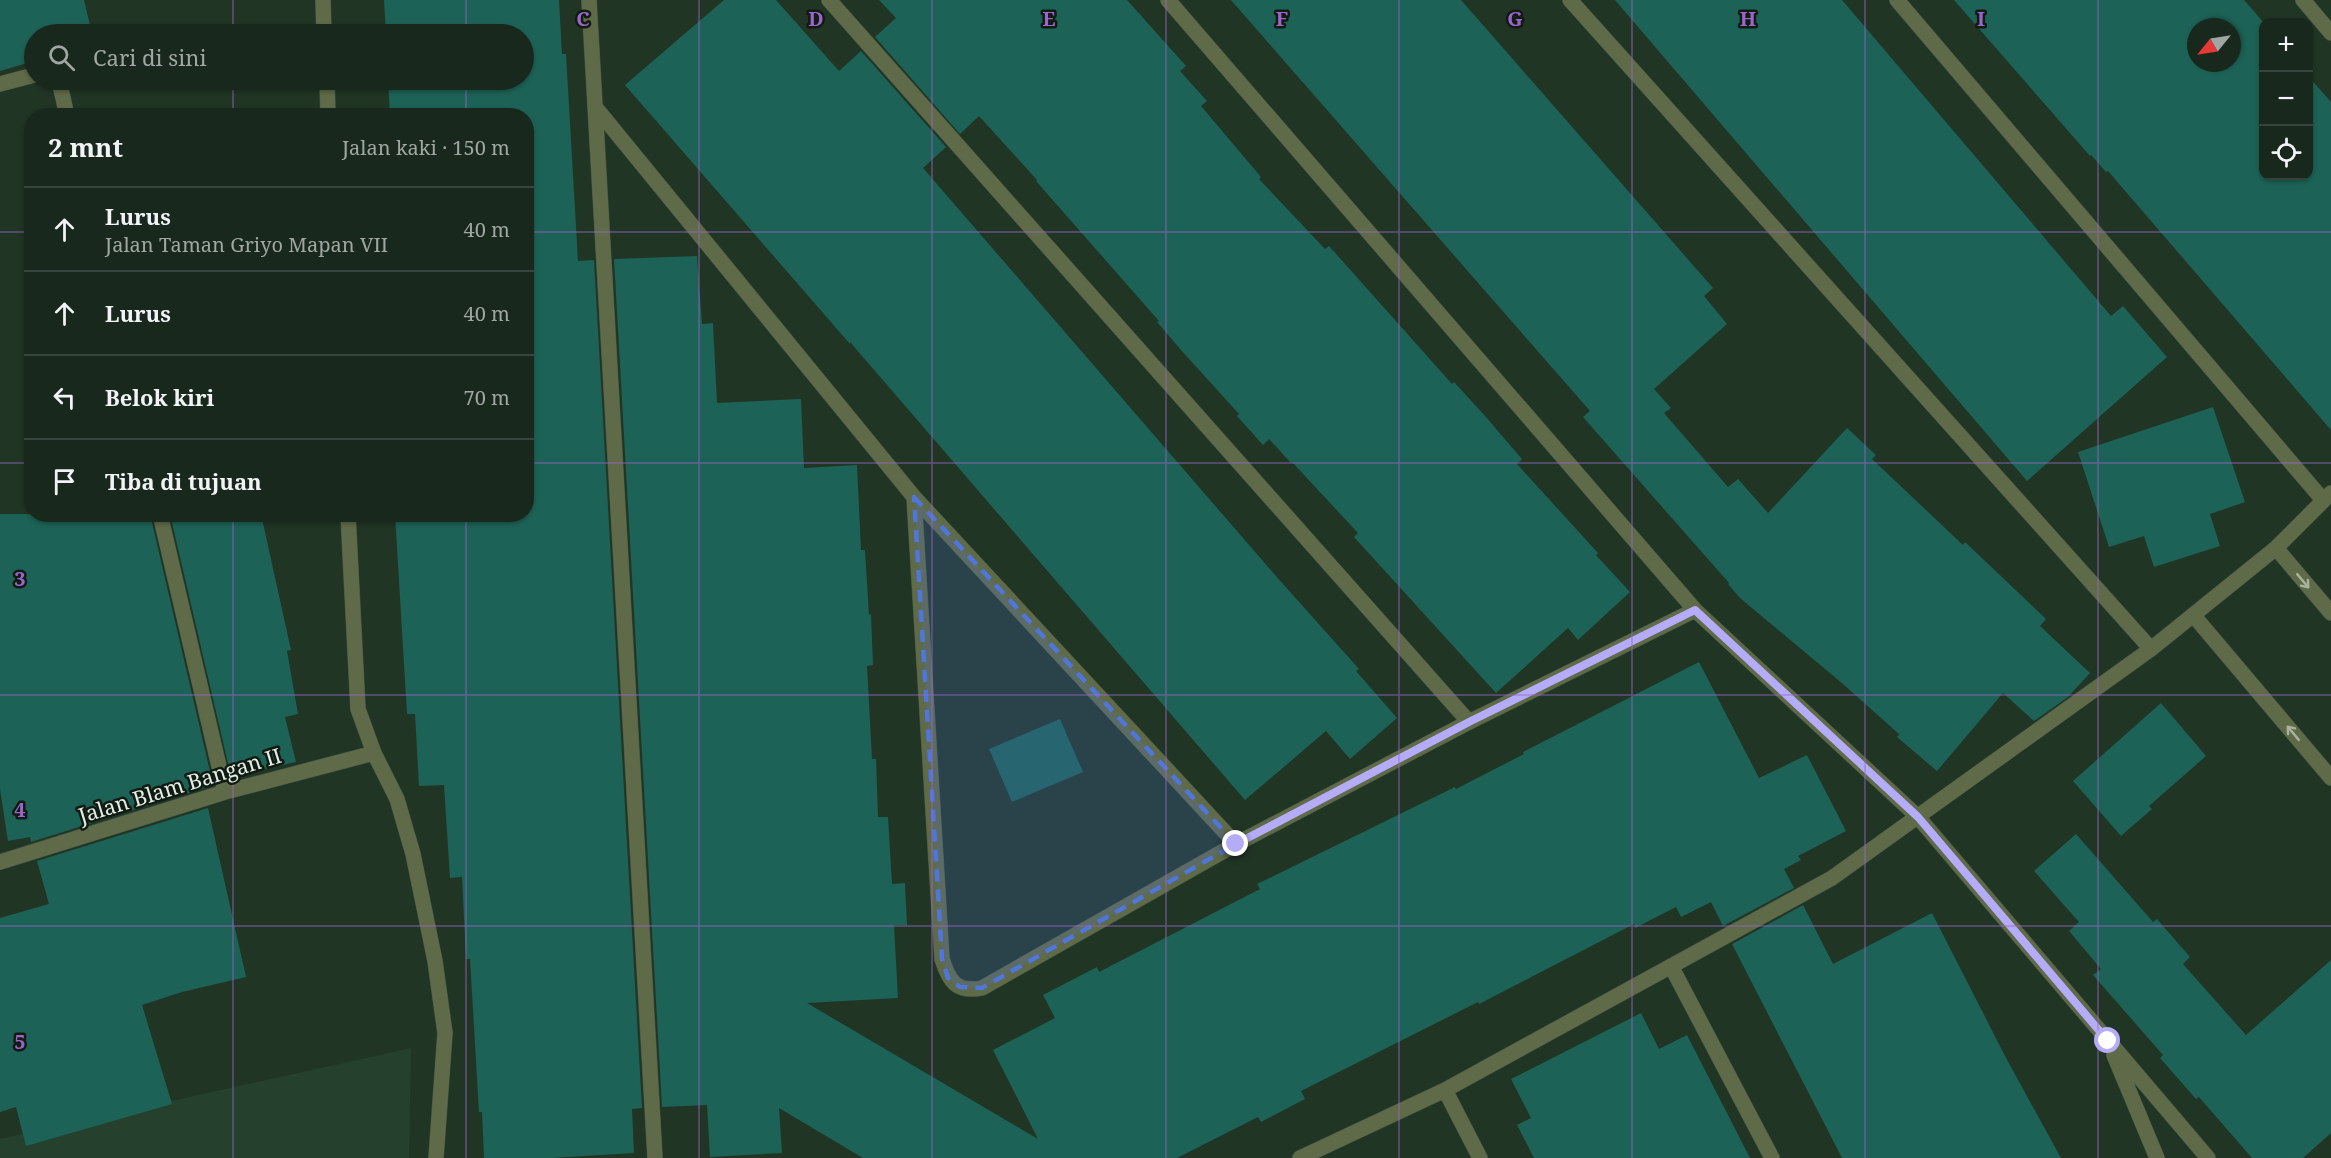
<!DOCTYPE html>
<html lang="id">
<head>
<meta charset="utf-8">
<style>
  :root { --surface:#19281c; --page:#223025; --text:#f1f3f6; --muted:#9fa6a3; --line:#37443b }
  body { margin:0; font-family:"Noto Serif",serif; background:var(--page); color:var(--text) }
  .controls { position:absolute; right:18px; top:18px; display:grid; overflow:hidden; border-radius:12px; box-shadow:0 2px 4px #0004 }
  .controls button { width:54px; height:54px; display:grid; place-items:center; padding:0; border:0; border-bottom:2px solid var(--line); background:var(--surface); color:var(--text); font:30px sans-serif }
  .compass { position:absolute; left:2187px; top:18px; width:54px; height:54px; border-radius:50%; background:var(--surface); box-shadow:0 2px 4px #0004; rotate:240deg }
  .stop { position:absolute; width:18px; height:18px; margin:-14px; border:4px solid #b5acf8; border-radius:50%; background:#fff }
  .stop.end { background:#b5acf8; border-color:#fff; box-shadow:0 2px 6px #0008 }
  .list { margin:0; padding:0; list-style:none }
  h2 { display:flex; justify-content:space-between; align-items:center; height:78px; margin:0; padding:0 24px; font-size:26px }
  h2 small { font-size:20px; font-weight:400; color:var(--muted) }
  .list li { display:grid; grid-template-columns:39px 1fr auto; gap:18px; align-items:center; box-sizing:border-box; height:84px; padding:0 24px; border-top:2px solid var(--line) }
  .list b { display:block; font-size:22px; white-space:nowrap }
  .list p { margin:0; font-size:20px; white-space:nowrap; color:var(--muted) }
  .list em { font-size:20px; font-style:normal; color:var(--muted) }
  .icon { flex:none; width:33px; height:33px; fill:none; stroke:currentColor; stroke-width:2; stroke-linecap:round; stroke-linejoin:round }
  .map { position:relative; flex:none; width:2331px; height:1158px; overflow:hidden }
  .search { position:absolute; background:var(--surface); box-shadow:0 2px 4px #0004; left:24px; top:24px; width:510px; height:66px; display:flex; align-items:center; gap:15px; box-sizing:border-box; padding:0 21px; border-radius:33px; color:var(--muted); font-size:22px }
  .panel { position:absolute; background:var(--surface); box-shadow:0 2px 4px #0004; left:24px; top:108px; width:510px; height:414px; border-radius:24px }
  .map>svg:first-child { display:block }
  .built { fill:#25402c }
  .building { fill:#1d6256; fill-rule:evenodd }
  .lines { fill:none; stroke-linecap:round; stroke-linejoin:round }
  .minor-casing { stroke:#405344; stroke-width:16 }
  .minor { stroke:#5f6a48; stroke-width:15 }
  .oneway { stroke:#a8b39e }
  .route { stroke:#b5acf8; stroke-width:8 }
  .marked { fill:#4e76db; fill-opacity:0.2; stroke:#4e76db; stroke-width:4.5; stroke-dasharray:12 8; stroke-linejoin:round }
  .grid { fill:none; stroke:#9a66ca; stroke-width:1.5; stroke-opacity:0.55 }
  .labels { text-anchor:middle; stroke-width:5; stroke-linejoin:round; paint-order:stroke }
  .street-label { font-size:21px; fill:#e3efe5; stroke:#111a13 }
  .grid-label { font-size:20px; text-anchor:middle; font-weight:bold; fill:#9a66ca; stroke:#111a13; stroke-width:5; stroke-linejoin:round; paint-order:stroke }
</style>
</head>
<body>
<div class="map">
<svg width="2331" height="1158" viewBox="0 0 2331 1158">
  <rect width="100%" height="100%" fill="#213525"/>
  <!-- built -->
  <path class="built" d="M411 1048 409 1158H0V1139Z"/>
  <!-- building -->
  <path class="building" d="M0 0H84L92 34H34V61L0 71Z
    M384 0H559L562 54H566L578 261 594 260 642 1108 632 1109 634 1153 551 1158H484L482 1112H479L470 959H466L462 877 450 878 444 785 419 786 415 714H407L395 514H526V116H390L388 80H524V34H386Z
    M724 0H776L839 71 861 51 946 147 923 168 1275 575 1359 669 1356 671 1397 718 1350 759 1326 731 1245 800 850 342V344L625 85Z
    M879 0H1127L1186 66 1180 71 1207 101 1201 106 1261 177 1259 179 1325 249 1329 246 1452 384 1454 382 1485 416 1522 459 1517 464 1598 553 1596 555 1630 592 1578 640 1568 628 1496 693 1354 537 1358 533 1292 462 1291 463 1269 439 1263 445 1237 416 1239 414 1181 350 1157 322 1159 321 1036 181 1037 180 979 116 960 134 875 37 896 18Z
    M1231 0H1461L1713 288 1704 296 1727 324 1654 389 1671 408 1664 413 1728 487 1738 479 1768 513 1847 428 1876 455 1872 459 1963 545 1965 542 2046 619 2040 626 2090 673 2068 697 2034 721 2003 693 1937 771 1897 737 1899 734 1843 684 1740 598 1728 584 1729 583 1583 417 1590 411Z
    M1615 0H1842L2111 316 2123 306 2167 357 2027 481Z
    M1954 0H2244L2264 23V176H2308V76L2331 102V430L2108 171 2106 172 2091 155 2090 156ZM2196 27H2232V63H2196Z
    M697 256 702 324 713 323 717 403 801 399 804 468 857 465 861 550H865L869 615 871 614 873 665 867 666 872 759H876L878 817H888L892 884 905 883 907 925H894L898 998 807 1003 1038 1139 993 1050 1055 1018 1043 995 1097 967 1099 972 1260 889 1257 884 1455 787 1456 789 1524 754 1523 752 1699 662 1759 778 1807 755 1846 831 1798 856 1801 860 1784 869 1794 888 1723 926 1711 902 1681 917 1676 907 1635 928 1634 924 1479 1004 1478 1002 1301 1091 1305 1099 1261 1122 1258 1117 1177 1158H863L779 1108 782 1153 710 1157 707 1105 662 1107 614 259Z
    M2213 407 2245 502 2210 514 2220 546 2154 567 2144 536 2109 547 2078 452Z
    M0 514H150L212 780 202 782 204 788 31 842 30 837 8 841 0 789Z
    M170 514H261L291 650 287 651 298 714 285 717 296 762 231 776Z
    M2161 703 2206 756 2149 806 2152 809 2121 836 2073 781Z
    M1060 719 1083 772 1012 802 989 749Z
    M208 808 246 977 182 992 142 1005 172 1104 26 1146 16 1107 0 1112V918L49 904 37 861Z
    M2076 834 2153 922 2157 919 2190 957 2183 964 2246 1035 2331 960V1133L2303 1158H2252L2199 1097 2196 1099 2160 1058 2163 1055 2093 975 2101 969 2069 931 2079 922 2034 871Z
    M1803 905 1833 964 1932 913 2006 1058 2061 1158H1842L1732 944Z
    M1641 1013 1659 1049 1687 1035 1750 1158H1534L1517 1125 1531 1118 1511 1079Z"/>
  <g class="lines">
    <defs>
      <path id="minor" d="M323 0 324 34
        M589 0 655 1158
        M829 0 1469 722
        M1168 0 1695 610 1918 817 2208 1158
        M1570 0 2151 649
        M1897 0 2323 500
        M2303 0 2331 33
        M59 80 67 116
        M327 80 328 116
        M0 84 34 75
        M596 108 914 497 1236 844
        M914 497 942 959C949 981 956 993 982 988L1236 844 1469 722 1695 610
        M160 514 225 792
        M348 514 358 709 374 753 397 799 413 854 435 961 445 1033 436 1158
        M2276 548 2331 613
        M2194 616 2331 778
        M0 862 225 792 374 753
        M1671 966 1772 1158
        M2114 1055 2157 1158
        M1445 1090 1480 1158
        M1300 1158 1445 1090 1832 878 2151 649 2276 548 2331 493"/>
    </defs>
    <!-- minor casing -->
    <use href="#minor" class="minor-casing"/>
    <!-- minor -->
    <use href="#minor" class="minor"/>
  </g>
  <!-- one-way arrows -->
  <defs><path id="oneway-shaft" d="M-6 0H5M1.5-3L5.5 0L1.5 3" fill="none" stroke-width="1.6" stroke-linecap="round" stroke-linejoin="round" transform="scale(1.5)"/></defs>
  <g class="oneway">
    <use href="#oneway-shaft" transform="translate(2303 581) rotate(50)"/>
    <use href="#oneway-shaft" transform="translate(2293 733) rotate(-130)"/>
  </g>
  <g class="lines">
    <!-- route -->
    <path class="route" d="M1236 844 1469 722 1695 610 1918 817 2108 1041"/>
  </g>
  <!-- marked area -->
  <path class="marked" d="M914 497 1236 844 982 988 960 987 948 978 942 959Z"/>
  <!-- grid -->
  <path class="grid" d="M233 0V34M466 0V34M699 0V1158M932 0V1158M1166 0V1158M1399 0V1158M1632 0V1158M1865 0V1158M2098 0V1158M233 80V116M466 80V116M0 232H32M526 232H2331M0 463H32M526 463H2331M233 514V1158M466 514V1158M0 695H2331M0 926H2331"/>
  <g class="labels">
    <!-- street labels -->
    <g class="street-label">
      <text transform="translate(180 786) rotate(-17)" y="7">Jalan Blam Bangan II</text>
    </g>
  </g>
  <g class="grid-label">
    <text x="583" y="26">C</text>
    <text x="816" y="26">D</text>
    <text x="1049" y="26">E</text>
    <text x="1282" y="26">F</text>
    <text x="1515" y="26">G</text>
    <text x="1748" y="26">H</text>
    <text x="1981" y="26">I</text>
    <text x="20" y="586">3</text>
    <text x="20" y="817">4</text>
    <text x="20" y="1049">5</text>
  </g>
</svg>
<div class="controls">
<button>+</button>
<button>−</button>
<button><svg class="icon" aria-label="locate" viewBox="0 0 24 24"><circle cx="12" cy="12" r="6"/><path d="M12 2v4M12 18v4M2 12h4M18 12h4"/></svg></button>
</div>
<svg class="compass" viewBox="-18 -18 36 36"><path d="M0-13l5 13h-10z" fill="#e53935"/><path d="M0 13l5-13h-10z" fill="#9fa6a3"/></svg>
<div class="stop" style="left:2108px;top:1041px"></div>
<div class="stop end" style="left:1236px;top:844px"></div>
<div class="search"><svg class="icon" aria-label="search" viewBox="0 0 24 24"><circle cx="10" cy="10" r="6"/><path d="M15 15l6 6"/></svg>Cari di sini</div>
<section class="panel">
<h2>2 mnt<small>Jalan kaki · 150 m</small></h2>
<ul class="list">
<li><svg class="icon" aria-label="ahead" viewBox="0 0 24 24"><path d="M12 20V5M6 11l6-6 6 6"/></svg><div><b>Lurus</b><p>Jalan Taman Griyo Mapan VII</p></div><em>40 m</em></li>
<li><svg class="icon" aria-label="ahead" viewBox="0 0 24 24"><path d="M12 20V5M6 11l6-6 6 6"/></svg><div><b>Lurus</b></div><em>40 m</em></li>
<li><svg class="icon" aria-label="left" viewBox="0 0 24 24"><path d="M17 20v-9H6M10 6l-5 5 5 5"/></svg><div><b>Belok kiri</b></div><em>70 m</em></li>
<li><svg class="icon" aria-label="arrive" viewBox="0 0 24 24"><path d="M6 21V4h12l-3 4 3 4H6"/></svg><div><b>Tiba di tujuan</b></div></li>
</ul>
</section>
</div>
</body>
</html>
